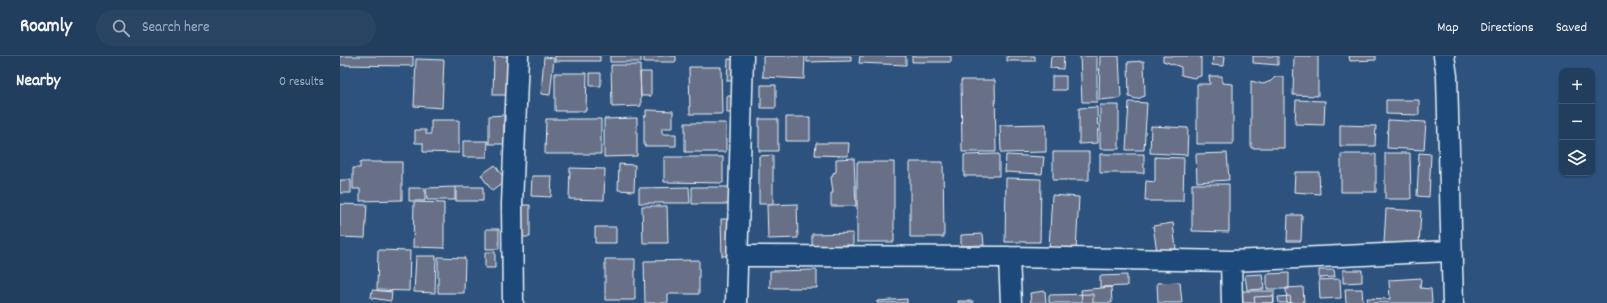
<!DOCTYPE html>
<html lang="en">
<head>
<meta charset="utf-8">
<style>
  :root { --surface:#223e5e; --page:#2a4564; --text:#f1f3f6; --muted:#a2aebc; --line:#3f5773 }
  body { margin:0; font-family:Dekko,sans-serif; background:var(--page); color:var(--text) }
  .controls { position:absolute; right:12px; top:12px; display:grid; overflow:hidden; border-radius:8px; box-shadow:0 1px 3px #0004 }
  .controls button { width:36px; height:36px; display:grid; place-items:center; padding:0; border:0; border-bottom:1px solid var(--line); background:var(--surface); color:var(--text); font:20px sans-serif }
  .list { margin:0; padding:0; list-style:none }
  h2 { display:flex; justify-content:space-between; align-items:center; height:52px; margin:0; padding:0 16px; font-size:17px }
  h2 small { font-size:13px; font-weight:400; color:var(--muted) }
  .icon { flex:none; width:22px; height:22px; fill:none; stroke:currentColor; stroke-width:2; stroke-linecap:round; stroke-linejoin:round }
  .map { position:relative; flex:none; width:1267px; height:247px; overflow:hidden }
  header { display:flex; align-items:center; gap:24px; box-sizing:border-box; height:56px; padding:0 20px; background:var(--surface); border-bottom:1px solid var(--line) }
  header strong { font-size:19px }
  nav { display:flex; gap:22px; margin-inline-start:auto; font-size:14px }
  .search { width:280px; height:36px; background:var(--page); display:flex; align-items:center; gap:10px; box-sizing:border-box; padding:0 14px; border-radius:22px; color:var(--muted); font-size:15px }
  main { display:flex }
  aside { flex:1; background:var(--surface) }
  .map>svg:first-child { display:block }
  .building { fill:#677088; stroke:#e8f1f8 }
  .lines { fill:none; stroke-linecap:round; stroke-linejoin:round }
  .minor-casing { stroke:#e8f1f8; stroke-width:23 }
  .minor { stroke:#1f4a7a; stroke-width:20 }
</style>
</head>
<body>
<header>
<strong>Roamly</strong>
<div class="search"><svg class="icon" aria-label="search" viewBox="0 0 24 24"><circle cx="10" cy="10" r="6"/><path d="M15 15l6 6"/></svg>Search here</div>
<nav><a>Map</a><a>Directions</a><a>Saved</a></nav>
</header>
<main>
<aside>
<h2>Nearby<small>0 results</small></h2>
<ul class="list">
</ul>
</aside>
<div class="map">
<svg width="1267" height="247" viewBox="0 0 1267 247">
  <rect width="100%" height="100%" fill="#2d527d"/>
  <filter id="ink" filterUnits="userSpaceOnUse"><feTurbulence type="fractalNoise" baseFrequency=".025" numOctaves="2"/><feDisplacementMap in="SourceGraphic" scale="8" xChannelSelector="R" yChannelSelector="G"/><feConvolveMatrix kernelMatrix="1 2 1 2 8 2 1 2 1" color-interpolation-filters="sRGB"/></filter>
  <g filter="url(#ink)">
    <!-- building -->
    <path class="building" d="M0 0H73V10L0 9Z
      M154 0H171L169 39H153Z
      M215 0H260V5H215Z
      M270 0H301V6H270Z
      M304 0H336V6H304Z
      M423 0H465L464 23 423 21Z
      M467 0H511V5L467 6Z
      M520 0H566V9L519 7Z
      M572 0H611V6H572Z
      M667 0H695V5H667Z
      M711 0H724L723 13 710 12Z
      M740 0H757V46H742Z
      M760 0H779L781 42 759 44Z
      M823 0H861V20L854 22 841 19V11L823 5Z
      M873 0H885L884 10 872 9Z
      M913 0H938V9L913 7Z
      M954 0H978V40L953 39Z
      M1009 0H1036V4L1010 5Z
      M204 1 214 2 210 39 201 38Z
      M76 3 104 4 102 52 74 50Z
      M388 3 399 4 398 25H387Z
      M804 5 805 40 797 43 789 41 788 6Z
      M271 9H300L301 50 272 51Z
      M349 11H381L382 58H350Z
      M300 16H311V40H301Z
      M215 17H247L246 55H215Z
      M250 17H261V30H250Z
      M712 20H726V34H712Z
      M869 20H882V27L893 28V88H857V28H870Z
      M935 21H944V92H911V25L923 28 931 25Z
      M621 24H655L656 96H622Z
      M421 29H436V52H421Z
      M387 40H398V57H387Z
      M956 44 985 45 984 69 955 68Z
      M1046 44H1079V59L1046 58Z
      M789 46 807 47 804 94H786Z
      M760 49H779V93H760Z
      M757 51 758 87 739 88V52Z
      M306 54 333 55V72H322V78H336V90H304V60H306Z
      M164 59V88H149V60Z
      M446 61H470V85H446Z
      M297 62V100L264 101V63Z
      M206 63H261V98H205Z
      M419 63H438V95H419Z
      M91 64H119V97L83 96V87H75V74H86V78H91Z
      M1048 64 1086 66 1084 94 1047 92Z
      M345 67H386V96H345Z
      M706 68V96L661 97 660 69Z
      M1000 69 1036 70 1035 90H1000Z
      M811 70 848 72 847 99 810 97Z
      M123 85H148L147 101H123Z
      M476 87H509L508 100 475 99Z
      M713 96H749V124H713Z
      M887 97 889 124 857 126 856 98Z
      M1045 97H1070L1071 143H1045Z
      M1079 97 1091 98 1089 141 1077 140Z
      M659 98V120H624V99Z
      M760 98H804V117H760Z
      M1001 98H1036V136H1001Z
      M433 99V148H419V100Z
      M666 99 704 101 702 118 665 116Z
      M324 101H383V127L324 126Z
      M815 101 844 102 843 145H805L806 125 815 126Z
      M514 102 516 150H491V137H493L491 121 493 120V117L496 116V103Z
      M20 106H62V144L20 145V133H13V112H20Z
      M517 106H554V186H517Z
      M570 106H603L604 181H570Z
      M279 108 295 109 294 135 278 134Z
      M155 109 166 125 152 135 141 119Z
      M230 112 265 113 264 144 229 143Z
      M955 116H979L980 138 954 136Z
      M192 120H212L211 141 191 140Z
      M666 122 701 123 700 186H665Z
      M0 124H11V137H0Z
      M852 128H889V176L852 175Z
      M115 131V144H87L86 132Z
      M116 131H143V145H116Z
      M349 131 350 147H299V132Z
      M352 131H390V148H352Z
      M69 132H85V145H69Z
      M712 139 739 141 736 194 709 192Z
      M74 146 104 147V192L73 191Z
      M0 148 27 149 25 182 0 181Z
      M457 148 458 182 428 183 427 149Z
      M180 149H190V181H180Z
      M302 150H327L328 187H303Z
      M1046 153 1081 155 1079 189 1044 187Z
      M948 159H962L961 185H947Z
      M381 163H394V199L382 200Z
      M833 167 836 193 817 196 813 170Z
      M255 171H276V187H255Z
      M146 173H159V193H146Z
      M513 177V189L472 190V178Z
      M643 178 644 189 621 190V179Z
      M38 194 70 195 69 235 37 234Z
      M145 196H155V212H145Z
      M76 200H96L95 237 74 236Z
      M98 201 125 202 124 237H98Z
      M265 203H295V244H265Z
      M359 204V238H328V247H305L304 205Z
      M477 214V232H430V215Z
      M979 214H994L995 221 979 222Z
      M1003 214H1022V226L1003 227Z
      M949 217V233H927V218Z
      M922 218 924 233 907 234 905 219Z
      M787 219V230L760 231V220Z
      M1081 222 1080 232 1091 233 1092 247H1028L1027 242 1050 243 1049 224Z
      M1000 223 1001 242 980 243 979 224Z
      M840 226 842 247H818L817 227Z
      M771 231 772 247H742L741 234Z
      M963 231 964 247H947L946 232Z
      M1005 233H1022L1023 247H1006Z
      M32 234 52 236 51 245 31 242Z
      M705 235 706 247H691L690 237Z
      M901 235H934V247H900Z
      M753 238V247H709V239Z
      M933 240 934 247H915L914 241Z
      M950 240 951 247H939L938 241Z
      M567 243V247H537V245Z
      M618 245H633V247H618Z"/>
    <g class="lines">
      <defs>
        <path id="minor" d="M1104 0 1107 20 1113 247
          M398 200 669 201 891 205 1110 195
          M669 201 671 247
          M891 205 892 247
          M173 247 172 148 178 0
          M396 247 403 0"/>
      </defs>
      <!-- minor casing -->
      <use href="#minor" class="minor-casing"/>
      <!-- minor -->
      <use href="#minor" class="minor"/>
    </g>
  </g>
</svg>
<div class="controls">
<button>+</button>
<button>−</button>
<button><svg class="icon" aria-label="layers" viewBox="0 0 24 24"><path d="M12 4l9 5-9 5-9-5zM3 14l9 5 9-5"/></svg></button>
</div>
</div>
</main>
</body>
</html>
